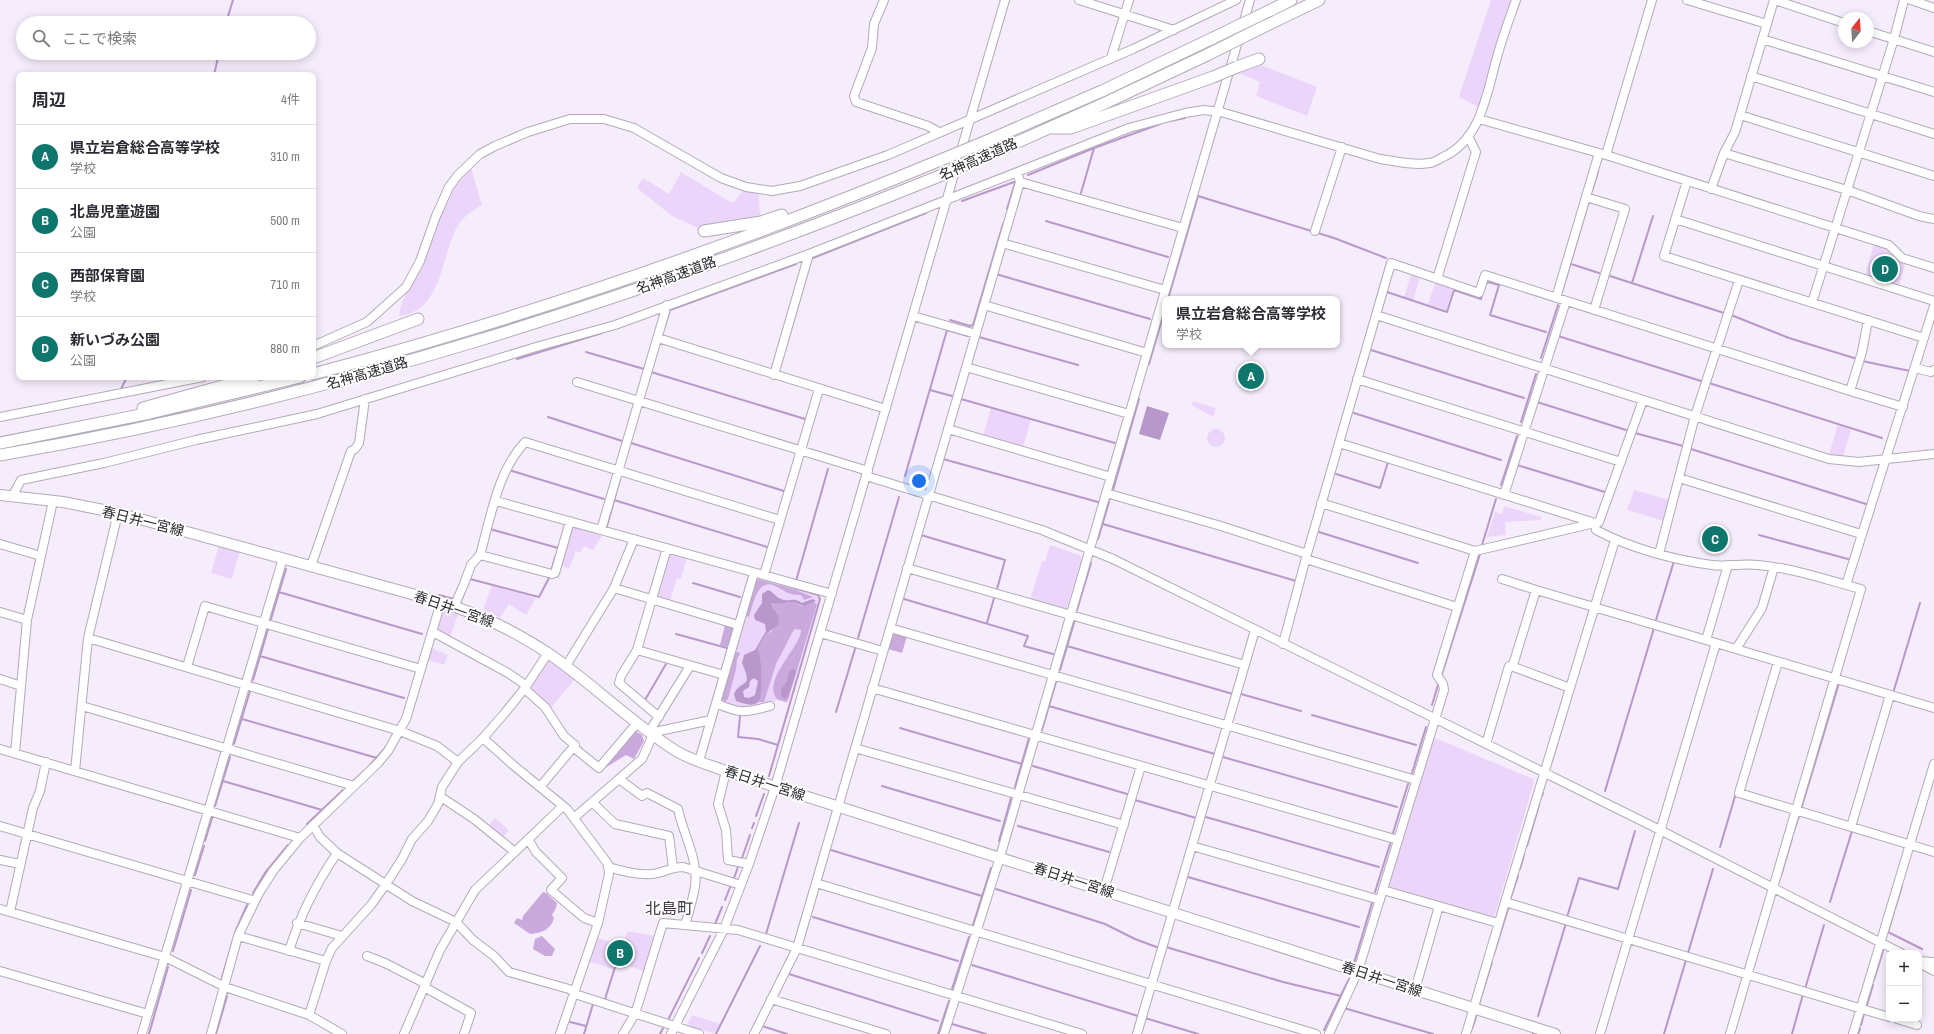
<!DOCTYPE html>
<html lang="ja">
<head>
<meta charset="utf-8">
<style>
  :root { --surface:#fff; --page:#f2f2f3; --text:#2b2b33; --muted:#7c7c81; --line:#e1e1e2; --accent:#0f766e }
  body { margin:0; font-family:"Archivo Narrow","Noto Sans JP",sans-serif; background:var(--page); color:var(--text) }
  .controls { position:absolute; right:12px; bottom:12px; display:grid; overflow:hidden; border-radius:8px; box-shadow:0 2px 10px #0003 }
  .controls button { width:36px; height:36px; display:grid; place-items:center; padding:0; border:0; border-bottom:1px solid var(--line); background:var(--surface); color:var(--text); font:20px sans-serif }
  .compass { position:absolute; left:1838px; top:12px; width:36px; height:36px; border-radius:50%; background:var(--surface); box-shadow:0 2px 10px #0003; rotate:17deg }
  .you { position:absolute; left:919px; top:481px; width:14px; height:14px; margin:-10px; border:3px solid #fff; border-radius:50%; background:#1a73e8; box-shadow:0 0 0 6px #1a73e833 }
  .badge { display:grid; place-items:center; width:26px; height:26px; border-radius:50%; background:var(--accent); color:#fff; font-size:13px; font-weight:700 }
  .pin { position:absolute; translate:-50% -50%; border:2px solid #fff; box-shadow:0 1px 4px #0006 }
  .popup { position:absolute; left:1162px; top:296px; width:178px; height:52px; box-sizing:border-box; display:grid; place-content:center; border-radius:8px; background:var(--surface); filter:drop-shadow(0 1px 3px #0005); font-size:13px; white-space:nowrap; color:var(--muted) }
  .popup b { font-size:15px; color:var(--text) }
  .popup::after { content:''; position:absolute; left:50%; top:100%; margin-left:-8px; border:8px solid transparent; border-top-color:var(--surface) }
  .list { margin:0; padding:0; list-style:none }
  h2 { display:flex; justify-content:space-between; align-items:center; height:52px; margin:0; padding:0 16px; font-size:17px }
  h2 small { font-size:13px; font-weight:400; color:var(--muted) }
  .list li { display:grid; grid-template-columns:26px 1fr auto; gap:12px; align-items:center; box-sizing:border-box; height:64px; padding:0 16px; border-top:1px solid var(--line) }
  .list b { display:block; font-size:15px; white-space:nowrap }
  .list p { margin:0; font-size:13px; white-space:nowrap; color:var(--muted) }
  .list em { font-size:13px; font-style:normal; color:var(--muted) }
  .icon { flex:none; width:22px; height:22px; fill:none; stroke:currentColor; stroke-width:2; stroke-linecap:round; stroke-linejoin:round }
  .map { position:relative; flex:none; width:1934px; height:1034px; overflow:hidden }
  .search { position:absolute; background:var(--surface); box-shadow:0 2px 10px #0003; left:16px; top:16px; width:300px; height:44px; display:flex; align-items:center; gap:10px; box-sizing:border-box; padding:0 14px; border-radius:22px; color:var(--muted); font-size:15px }
  .panel { position:absolute; background:var(--surface); box-shadow:0 2px 10px #0003; left:16px; top:72px; width:300px; height:308px; border-radius:8px }
  .map>svg:first-child { display:block }
  .green { fill:#ecd5fa }
  .forest { fill:#caaadc }
  .water { fill:#b898ca; fill-rule:evenodd }
  .lines { fill:none; stroke-linecap:round; stroke-linejoin:round }
  .stream { stroke:#b898ca; stroke-width:2 }
  .minor-casing { stroke:#b3aab8; stroke-width:10 }
  .major-casing { stroke:#b3aab8; stroke-width:12 }
  .highway-casing { stroke:#b3aab8; stroke-width:13 }
  .minor { stroke:#fff; stroke-width:8 }
  .major { stroke:#fff; stroke-width:10 }
  .highway { stroke:#fff; stroke-width:11 }
  .highway-bridge-casing { stroke:#b3aab8; stroke-width:13; stroke-linecap:butt }
  .highway-bridge { stroke:#fff; stroke-width:11 }
  .labels { text-anchor:middle; stroke-width:4; stroke-linejoin:round; paint-order:stroke }
  .street-label { font-size:14px; fill:#2c292f; stroke:#fefefe }
  .quarter-label { font-size:16px; fill:#433c48; stroke:#fefefe }
</style>
</head>
<body>
<div class="map">
<svg width="1934" height="1034" viewBox="0 0 1934 1034">
  <rect width="100%" height="100%" fill="#f6edfc"/>
  <!-- green -->
  <path class="green" d="M1491 0H1516L1482 109 1459 97Z
    M1261 65 1317 87 1307 116 1256 96 1260 82 1239 73Z
    M471 168 482 205C472 210 463 217 457 227 441 256 442 312 399 316L402 301 420 271 440 212 450 194Z
    M681 172 730 202H734L746 187 758 189 761 222 704 231 672 216 637 188 643 178 669 194Z
    M1874 244 1886 248 1899 261 1905 263 1899 286 1865 275Z
    M1411 275 1420 278 1413 300 1404 297Z
    M1435 283 1453 289 1446 310 1428 304Z
    M1193 401 1216 408 1213 417 1192 405Z
    M991 408 1031 420 1023 447 983 436Z
    M1838 425 1851 430 1843 457 1829 454Z
    M1207 438a9 9 0 1 1 18 0a9 9 0 1 1-18 0Z
    M1634 490 1669 500 1664 521 1627 510Z
    M1504 506 1541 517V520L1505 522 1506 535 1487 537 1495 512 1502 514Z
    M573 527 602 536 593 550 584 546 580 553 576 551 569 569 561 565Z
    M219 545 240 550 232 579 211 573Z
    M1050 545 1079 555 1082 558 1067 608 1063 610 1030 600 1042 561H1045Z
    M672 552 687 557 681 579 677 578 670 602 659 599 657 595 669 554Z
    M758 577 793 587V589L817 596 819 599 788 703 776 700 770 704 744 710 719 701 755 579Z
    M492 586 536 598 526 615 509 604 500 618 483 609Z
    M445 607 459 612 450 637 440 632 438 628Z
    M431 648 448 655 444 665 428 660Z
    M547 659 575 679 549 710 528 687Z
    M1435 738 1533 779 1534 782 1494 918 1492 919 1390 889 1388 887 1433 740Z
    M495 818 509 830 502 838 488 826Z
    M627 931 655 936 644 971 616 962 613 969 588 961 597 938 623 945Z
    M692 1015 720 1024 715 1034 690 1026 688 1023Z"/>
  <!-- forest -->
  <path class="forest" d="M757 579 791 588 813 597 804 600 801 595C786 595 787 591 775 586 757 577 753 606 749 617L745 615Z
    M793 602 802 606 813 602 817 604 788 700 786 702 777 699C761 680 802 646 801 630L795 629 792 633 776 664 764 702H758L762 681 758 648 766 634 772 631 778 614 774 611 771 606 776 603Z
    M725 625 732 627 734 630 728 647 720 645Z
    M896 633 907 636 902 653 888 649 892 635Z
    M734 652H739L740 654 737 659 736 669 728 699 725 702 721 698Z
    M635 731 642 735 644 741 634 759 626 755 605 768Z
    M543 892 546 893 557 903 556 908 552 915 554 918C551 930 541 933 530 934L514 923 517 918 522 920 523 916Z
    M542 936 555 949 552 956H545L533 949 535 939Z"/>
  <!-- water -->
  <path class="water" d="M1147 406 1169 413 1160 440 1139 434Z
    M768 590C774 592 775 597 781 599 790 603 793 596 802 603L813 599 816 601 804 606 793 602 772 604V607L779 616 778 625 766 634 758 648C761 656 765 697 757 703 751 707 742 703 736 701L734 694C741 678 754 690 742 663L744 655 755 650 766 631 765 624 755 620 754 615 762 603V594ZM754 678 758 681 755 695 749 698 744 697 743 691 749 687 750 681Z
    M794 669 796 672C794 681 790 688 788 697L784 699C777 689 783 688 787 681 788 678 788 674 790 671Z"/>
  <g class="lines">
    <!-- stream -->
    <path class="stream" d="M226 23 233 0
      M214 75 219 53
      M1170 121 1185 118
      M1028 175 1094 148 1160 124
      M1592 191 1598 172
      M1081 193 1094 148
      M962 201 1014 182 1015 183 1007 209
      M1046 221 1168 257
      M813 258 926 213
      M1571 264 1599 273
      M996 274 1150 319
      M1607 275 1724 313
      M1632 283 1653 216
      M1485 285 1488 282 1499 285 1490 315 1546 332
      M1387 292 1447 312 1454 290 1481 299 1482 294
      M1562 292 1588 204
      M1168 299 1198 196 1334 238 1386 258
      M1731 315 1789 338 1854 358
      M950 320 970 326 973 325 1003 224
      M663 332 670 310 796 264
      M1558 336 1701 381
      M979 337 1078 365
      M1371 350 1524 398
      M586 352 644 369
      M1541 358 1558 305
      M517 359 602 333
      M1862 361 1910 371
      M1149 364 1165 309
      M651 372 805 419
      M1709 383 1882 438
      M121 389 127 377
      M930 390 952 396
      M961 399 1115 443
      M1537 402 1626 430
      M1354 413 1501 460
      M548 417 622 441
      M1521 422 1536 374
      M1635 433 1683 446
      M631 443 784 491
      M1691 449 1866 504
      M943 459 1098 502
      M1517 465 1605 492
      M509 470 604 499
      M1336 474 1380 488 1388 462
      M905 476 947 330 968 336
      M1501 485 1517 436
      M1113 490 1139 399
      M614 500 767 547
      M1103 524 1296 581
      M607 526 620 479
      M574 527 604 534
      M490 529 558 548
      M1319 532 1418 563
      M921 535 1005 560 997 589
      M1759 535 1848 559
      M1098 539 1109 502
      M1482 545 1496 499
      M552 568 555 557
      M470 579 539 597 549 578
      M796 581 828 469
      M693 583 740 597
      M279 592 422 634
      M439 595 454 599
      M904 599 1028 636 1024 646 1053 654
      M461 601 465 591
      M1077 610 1091 563
      M271 619 286 569
      M1656 620 1674 561
      M987 623 994 598
      M676 634 727 648
      M858 638 899 497
      M1067 646 1233 694
      M260 656 404 698
      M1060 670 1074 623
      M1442 674 1480 554
      M253 680 268 629
      M1894 690 1920 603
      M1241 694 1301 711
      M645 700 666 664
      M1432 705 1438 685
      M1049 706 1215 754
      M836 712 855 649
      M1312 715 1416 745
      M740 716 738 737 758 739 778 745
      M242 719 377 758
      M900 728 1022 764
      M1042 730 1056 682
      M234 744 250 691
      M1223 757 1397 807
      M1552 761 1566 714
      M370 765 386 747
      M1033 766 1127 794
      M1412 773 1426 727
      M769 776 820 599 818 595 794 588
      M223 781 322 810
      M352 782 364 771
      M882 786 1000 821
      M1015 787 1029 738
      M1605 791 1654 628
      M1542 796 1543 793
      M1135 800 1196 818
      M215 806 230 757
      M1802 806 1839 683
      M756 816 764 794
      M1206 817 1379 867
      M307 824 343 790
      M1018 826 1109 852
      M752 828 754 823
      M1794 831 1799 816
      M1393 833 1408 784
      M205 841 212 818
      M999 841 1011 798
      M1527 846 1539 805
      M1720 847 1736 793
      M831 850 982 896
      M742 858 750 835
      M1520 869 1524 855
      M195 875 204 846
      M1781 876 1792 838
      M1188 877 1359 927
      M734 878 738 867
      M996 889 1105 924 1135 939 1159 948
      M1375 892 1390 844
      M253 893 265 873 288 845
      M1511 897 1518 876
      M725 900 731 885
      M1830 902 1852 831
      M1895 909 1902 886
      M1894 912 1888 932 1922 949
      M813 917 958 961
      M1567 917 1579 878 1618 889 1635 831
      M715 924 722 907
      M973 925 991 868
      M766 934 799 823
      M1166 947 1283 982 1341 996
      M173 951 191 890
      M702 953 710 936
      M1688 953 1713 869
      M1494 954 1508 909
      M1354 963 1372 903
      M972 965 1138 1016
      M789 974 938 1021
      M222 977 236 930 247 905
      M1874 980 1883 951
      M952 989 969 937
      M1805 989 1824 925
      M605 999 616 964
      M1479 1004 1492 962
      M1867 1005 1873 985
      M1344 1008 1433 1034
      M1538 1016 1566 923
      M669 1018 699 958
      M1145 1018 1198 1034
      M570 1022 586 1026
      M952 1024 986 1034
      M1861 1025 1864 1014
      M762 1026 787 1034
      M1472 1029 1476 1017
      M1324 1030 1349 979
      M149 1034 168 967
      M216 1034 227 996
      M584 1034 593 1004
      M660 1034 663 1028
      M716 1034 760 946
      M938 1034 949 1001
      M1533 1034V1033
      M1664 1034 1686 960
      M1792 1034 1803 994
      M1858 1034 1860 1029"/>
    <defs>
      <path id="minor" d="M884 0 874 24 872 48 854 96 856 102 928 126 939 132
        M1079 0 1174 30
        M1687 0 1767 24
        M1775 0 1844 23
        M1911 0 1934 8
        M1868 31 1934 52
        M1762 39 1934 92
        M1111 58 1129 0
        M1751 76 1934 134
        M1740 115 1934 176
        M1479 119 1606 155 1889 245 1902 258 1934 268
        M1724 153 1847 190 1919 216 1934 219
        M1606 155 1652 0
        M1687 181 1664 256 1924 338
        M1020 182 1183 228
        M1711 189 1724 153 1735 132 1774 0
        M1586 197 1625 209 1594 310
        M1675 219 1934 301
        M1315 231 1342 147
        M1002 243 1165 290
        M1437 279 1476 152 1468 136
        M1556 298 1599 153
        M1812 303 1894 39 1904 0
        M984 305 1147 353
        M1376 315 1829 459 1859 462 1934 454
        M913 316 976 334
        M658 338 886 409
        M313 346 367 322 406 287 420 261 436 216 449 187 458 175 480 154 495 146 528 132 570 119H604L634 128 721 178 746 187 772 191 800 186 888 155 1133 49 1236 0
        M966 367 1129 414
        M1915 368 1931 372 1934 370
        M774 375 809 254
        M1357 379 1621 462
        M577 382 868 471
        M1850 391 1903 407
        M0 417 203 377
        M948 429 1111 477
        M1339 443 1595 523 1596 530C1630 548 1674 560 1712 565 1727 567 1743 563 1758 565 1793 568 1827 580 1861 589L1730 1034
        M866 476 1042 530 1113 559 1650 825 1901 953
        M1679 478 1861 534
        M1106 493 1221 526 1307 554
        M1504 495 1566 301
        M12 497 21 480 104 463 196 440 317 414 536 347 615 325 809 254 1129 128 1185 113 1204 110 1221 112 1380 159C1396 161 1413 166 1429 163 1434 163 1439 159 1443 157 1480 140 1486 97 1496 61 1501 41 1509 20 1516 0
        M496 501 832 594
        M1321 503 1475 551 1599 522 1643 400
        M601 530 667 305
        M0 544 41 556
        M1659 554 1695 416 1739 280
        M480 555C491 517 497 472 525 442L780 520
        M1306 559 1457 607
        M1728 565 1706 640 1736 649 1762 608 1774 567
        M311 566 351 451 355 449 359 443 365 399
        M907 568 1245 665
        M764 575 819 389
        M1502 579 1536 590
        M1846 585 1934 306
        M614 588 634 539
        M454 607 464 584 471 565 480 555 552 574 555 573 570 521
        M0 612 27 620
        M890 628 1416 780
        M433 632 508 673 524 684 527 691 545 707 564 736 575 745 540 787
        M820 633 883 651
        M88 638 400 731 437 746 458 762
        M1283 644 1307 554 1391 263 1479 293 1485 275 1850 391 1862 352 1868 320
        M1736 649 1934 708
        M637 650 724 675
        M1778 662 1739 793 1934 852
        M566 666 614 588 738 625
        M1511 666 1570 688
        M187 667 205 606 421 669
        M0 679 21 686
        M872 688 1398 840
        M716 703C739 714 746 713 770 706
        M82 706 354 786
        M659 717 619 683 621 676 637 650 667 548
        M649 732 690 666
        M650 733 711 720
        M483 738 513 765 567 809 608 864 609 874 598 923 560 1034
        M1486 744 1509 666 1513 665 1536 590 1706 640
        M573 747 599 768 637 723
        M855 748 1124 825
        M0 749 300 838
        M15 753 27 620 53 501
        M699 761 754 573
        M75 771 88 638 118 513
        M726 771 718 804 726 830 728 860 749 864
        M619 779 642 796 647 793 678 809C683 834 699 860 695 886 693 899 689 912 685 925
        M441 797 474 819 515 852
        M592 802 615 824 669 836 673 868
        M575 817 642 759 653 735
        M313 825 320 837 337 853 412 901 456 922 473 940 494 956 509 972 569 989 578 995 699 1034
        M0 826 255 901
        M1851 827 1890 695
        M528 839 536 852 562 878 551 890 584 918 598 923
        M1192 846 1380 900
        M0 860 20 864
        M608 867C623 871 637 875 652 874 663 873 672 867 683 867L741 885
        M816 883 1316 1034
        M1104 890 1141 766
        M1383 890 1498 923
        M1505 902 1615 540
        M0 909 165 957 225 987 309 1015 342 1034
        M10 912 33 808 40 791 46 762
        M297 923 342 936
        M238 936 326 961
        M289 951C300 915 316 884 337 853
        M367 956 385 963 426 984
        M1919 961 1934 962
        M1919 963 1934 971
        M0 971 148 1014
        M424 987 471 1013 464 1034
        M1415 990 1439 906
        M771 999 886 1034
        M309 1015 326 961 332 948 371 905 386 884 402 859 412 839 428 821 438 804 442 787 458 762 483 738 504 714 525 688 548 653
        M1897 1019 1917 1025
        M142 1034 283 558
        M211 1034 238 936 259 893 273 871 300 838 378 763 388 751 406 719 441 602
        M404 1034 440 950 475 890 563 806
        M623 1034 635 1014 663 923 738 930 1082 1034
        M671 1034 724 929 749 864 775 787 1005 0
        M754 1034 797 948 1020 182 1017 172
        M944 1034 1000 857 1250 0
        M1137 1034 1255 630
        M1329 1034 1358 971 1444 690 1443 684 1437 675 1475 551
        M1466 1034 1505 902 1889 1017
        M1600 1034 1716 643
        M1853 1034 1934 764"/>
      <path id="major" d="M0 495 63 502 118 513 441 602C483 616 511 629 548 653 592 683 630 722 676 751 691 760 709 765 726 771L1555 1034"/>
      <path id="highway" d="M1271 10 1291 0
        M1265 26 1319 0
        M1237 67 1259 59
        M1053 128H1071L1213 77
        M982 143 1102 91 1213 38
        M975 161 1103 104 1209 54
        M704 231 761 222 782 215
        M313 358 418 319
        M313 374C528 317 738 244 943 159
        M143 408 255 377
        M0 443 150 413 300 377
        M0 455C322 400 635 299 937 177"/>
    </defs>
    <!-- minor casing -->
    <use href="#minor" class="minor-casing"/>
    <!-- major casing -->
    <use href="#major" class="major-casing"/>
    <!-- highway casing -->
    <use href="#highway" class="highway-casing"/>
    <!-- minor -->
    <use href="#minor" class="minor"/>
    <!-- major -->
    <use href="#major" class="major"/>
    <!-- highway -->
    <use href="#highway" class="highway"/>
    <defs>
      <path id="highway-bridge" d="M1213 38 1271 10
        M1209 54 1265 26
        M1213 77 1237 67
        M943 159 982 143
        M937 177 975 161"/>
    </defs>
    <!-- highway-bridge casing -->
    <use href="#highway-bridge" class="highway-bridge-casing"/>
    <!-- highway-bridge -->
    <use href="#highway-bridge" class="highway-bridge"/>
  </g>
  <g class="labels">
    <!-- street labels -->
    <g class="street-label">
      <text transform="translate(978 159) rotate(-24)" y="5">名神高速道路</text>
      <text transform="translate(676 275) rotate(-20)" y="5">名神高速道路</text>
      <text transform="translate(367 373) rotate(-16)" y="5">名神高速道路</text>
      <text transform="translate(143 521) rotate(14)" y="5">春日井一宮線</text>
      <text transform="translate(454 609) rotate(19)" y="5">春日井一宮線</text>
      <text transform="translate(765 783) rotate(18)" y="5">春日井一宮線</text>
      <text transform="translate(1074 880) rotate(18)" y="5">春日井一宮線</text>
      <text transform="translate(1382 979) rotate(18)" y="5">春日井一宮線</text>
    </g>
    <!-- quarter labels -->
    <g class="quarter-label">
      <text x="669" y="914">北島町</text>
    </g>
  </g>
</svg>
<div class="controls">
<button>+</button>
<button>−</button>
</div>
<svg class="compass" viewBox="-18 -18 36 36"><path d="M0-13l5 13h-10z" fill="#e53935"/><path d="M0 13l5-13h-10z" fill="#7c7c81"/></svg>
<div class="you"></div>
<div class="pin badge" style="left:1251px;top:376px">A</div>
<div class="popup"><b>県立岩倉総合高等学校</b>学校</div>
<div class="pin badge" style="left:620px;top:953px">B</div>
<div class="pin badge" style="left:1715px;top:539px">C</div>
<div class="pin badge" style="left:1885px;top:269px">D</div>
<div class="search"><svg class="icon" aria-label="search" viewBox="0 0 24 24"><circle cx="10" cy="10" r="6"/><path d="M15 15l6 6"/></svg>ここで検索</div>
<section class="panel">
<h2>周辺<small>4件</small></h2>
<ul class="list">
<li><span class="badge">A</span><div><b>県立岩倉総合高等学校</b><p>学校</p></div><em>310 m</em></li>
<li><span class="badge">B</span><div><b>北島児童遊園</b><p>公園</p></div><em>500 m</em></li>
<li><span class="badge">C</span><div><b>西部保育園</b><p>学校</p></div><em>710 m</em></li>
<li><span class="badge">D</span><div><b>新いづみ公園</b><p>公園</p></div><em>880 m</em></li>
</ul>
</section>
</div>
</body>
</html>
